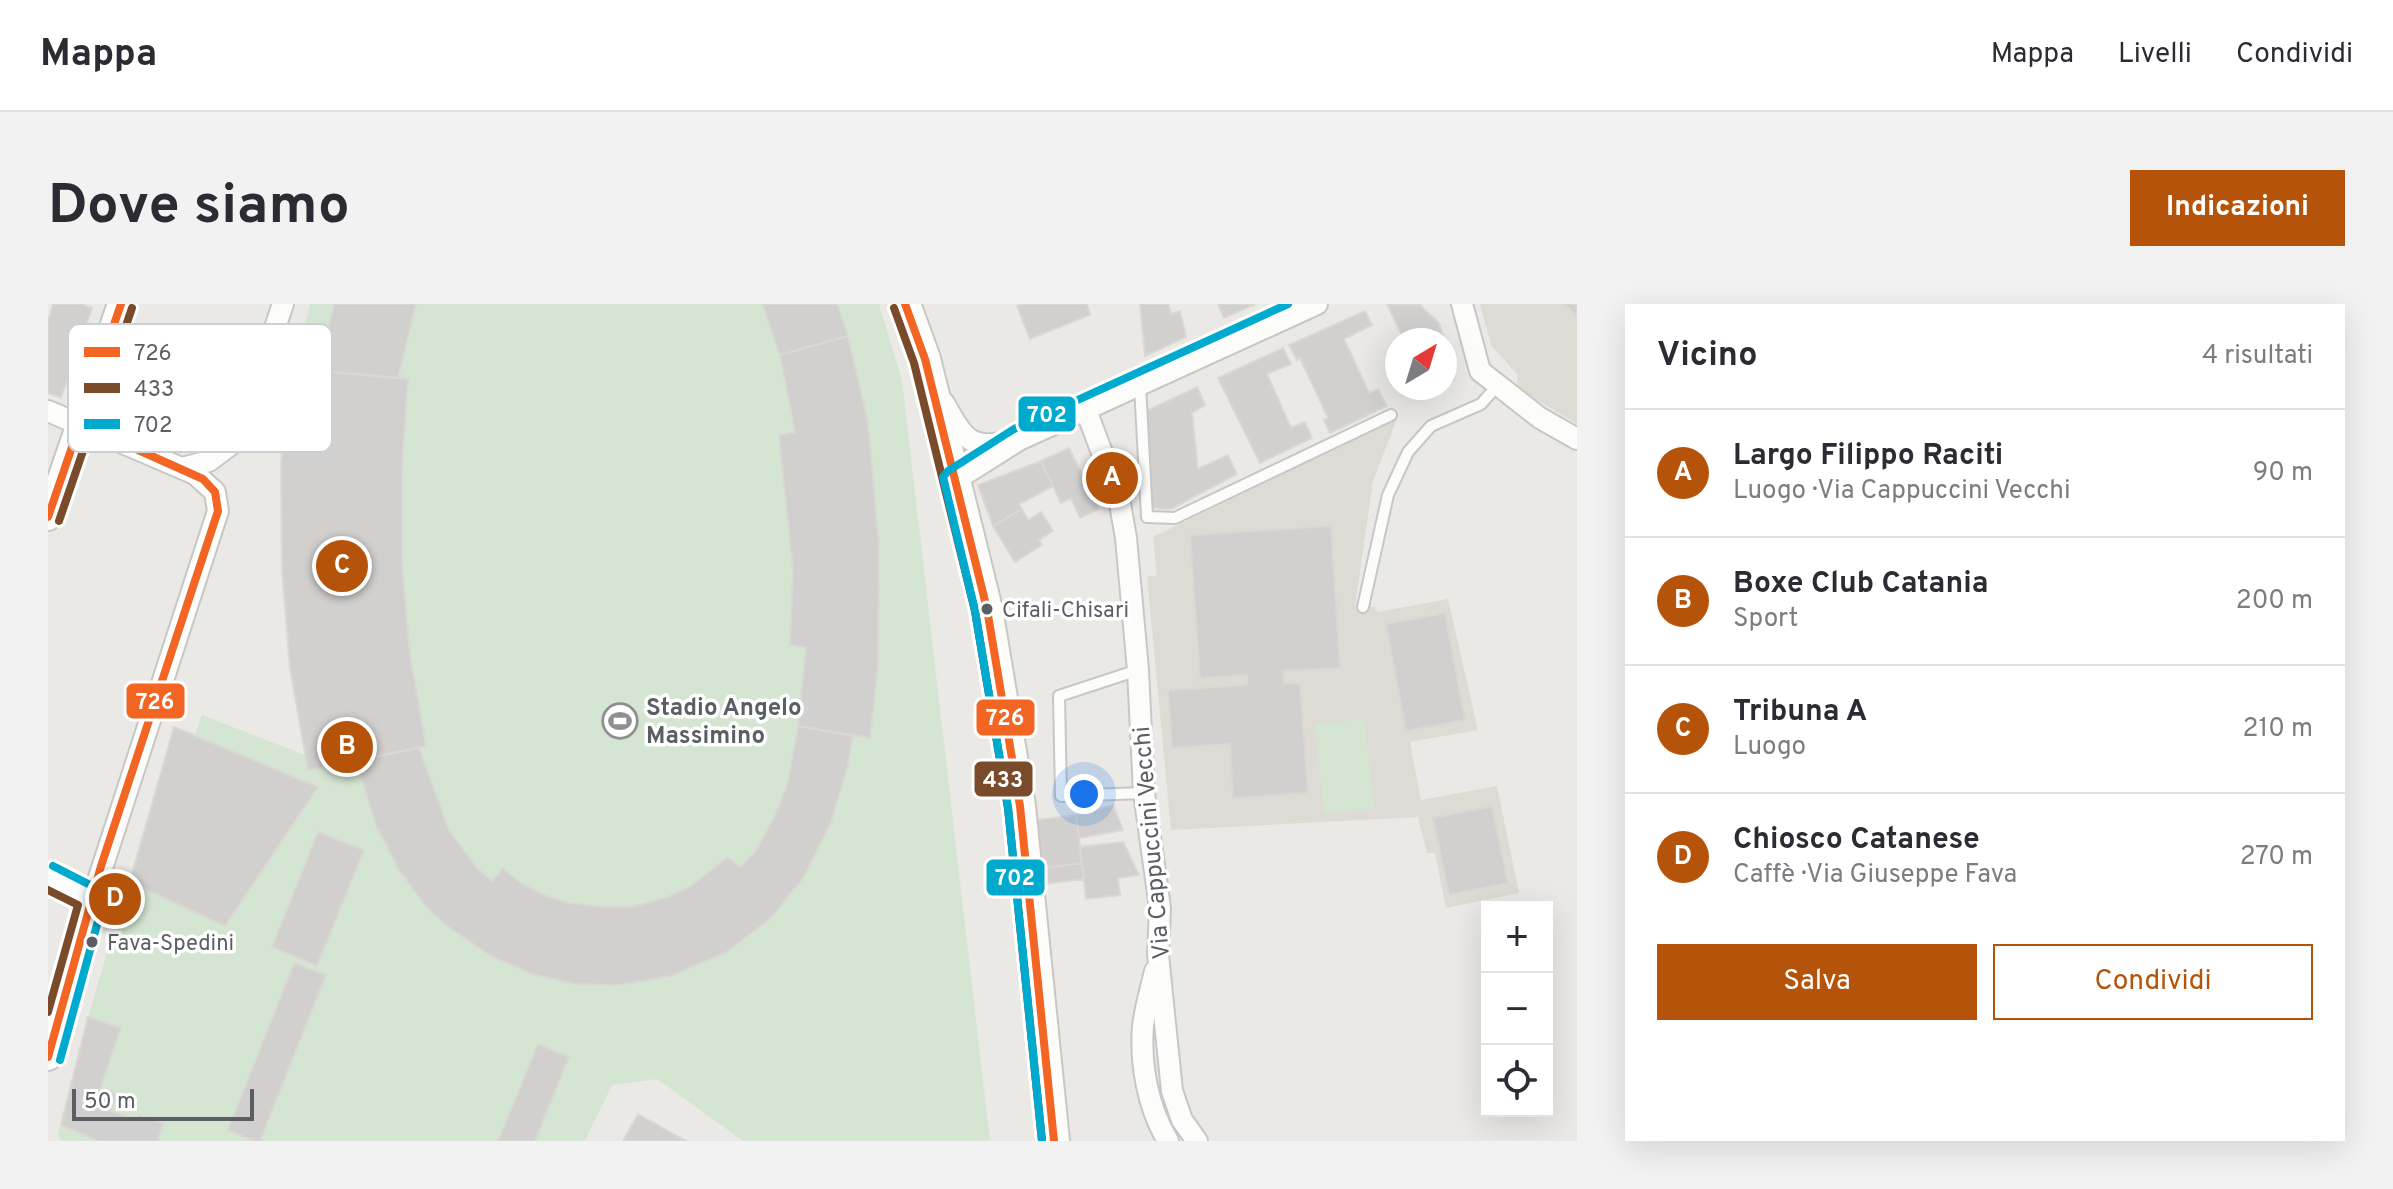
<!DOCTYPE html>
<html lang="it">
<head>
<meta charset="utf-8">
<style>
  :root { --surface:#fff; --page:#f2f2f3; --text:#2b2b33; --muted:#7c7c81; --line:#e1e1e2; --accent:#b45309 }
  body { margin:0; font-family:Overpass,sans-serif; background:var(--page); color:var(--text) }
  .controls { position:absolute; right:24px; bottom:24px; display:grid; overflow:hidden; border-radius:0px; box-shadow:0 8px 32px #0002 }
  .controls button { width:72px; height:72px; display:grid; place-items:center; padding:0; border:0; border-bottom:2px solid var(--line); background:var(--surface); color:var(--text); font:40px sans-serif }
  .compass { position:absolute; left:1337px; top:24px; width:72px; height:72px; border-radius:50%; background:var(--surface); box-shadow:0 8px 32px #0002; rotate:38deg }
  .scale { position:absolute; left:24px; bottom:20px; width:182px; box-sizing:border-box; padding-left:8px; border:4px solid #5b5f63; border-top:0; font-size:22px; line-height:28px; white-space:nowrap; color:#5b5f63; -webkit-text-stroke:6px #fff; paint-order:stroke }
  .you { position:absolute; left:1036px; top:490px; width:28px; height:28px; margin:-20px; border:6px solid #fff; border-radius:50%; background:#1a73e8; box-shadow:0 0 0 12px #1a73e833 }
  .badge { display:grid; place-items:center; width:52px; height:52px; border-radius:50%; background:var(--accent); color:#fff; font-size:26px; font-weight:700 }
  .pin { position:absolute; translate:-50% -50%; border:4px solid #fff; box-shadow:0 2px 8px #0006 }
  .list { margin:0; padding:0; list-style:none }
  h2 { display:flex; justify-content:space-between; align-items:center; height:104px; margin:0; padding:0 32px; font-size:34px }
  h2 small { font-size:26px; font-weight:400; color:var(--muted) }
  .list li { display:grid; grid-template-columns:52px 1fr auto; gap:24px; align-items:center; box-sizing:border-box; height:128px; padding:0 32px; border-top:2px solid var(--line) }
  .list b { display:block; font-size:30px; white-space:nowrap }
  .list p { margin:0; font-size:26px; white-space:nowrap; color:var(--muted) }
  .list em { font-size:26px; font-style:normal; color:var(--muted) }
  .actions { display:flex; gap:16px; padding:24px 32px }
  .actions a { flex:1; padding:18px 0; border:2px solid var(--accent); border-radius:0px; text-align:center; font-size:28px; color:var(--accent) }
  .actions .main { background:var(--accent); color:#fff }
  .icon { flex:none; width:44px; height:44px; fill:none; stroke:currentColor; stroke-width:2; stroke-linecap:round; stroke-linejoin:round }
  .map { position:relative; flex:none; width:1529px; height:837px; overflow:hidden; border-radius:0px }
  header { display:flex; align-items:center; gap:48px; box-sizing:border-box; height:112px; padding:0 40px; background:var(--surface); border-bottom:2px solid var(--line) }
  header strong { font-size:38px }
  nav { display:flex; gap:44px; margin-inline-start:auto; font-size:28px }
  .intro { display:flex; align-items:center; justify-content:space-between; box-sizing:border-box; height:192px; padding:0 48px }
  h1 { margin:0; font-size:56px }
  .button { padding:20px 36px; border-radius:0px; background:var(--accent); color:#fff; font-size:28px; font-weight:700 }
  main { display:flex; gap:48px; padding:0 48px }
  aside { flex:1; background:var(--surface); border-radius:0px; box-shadow:0 8px 32px #0002 }
  .map>svg:first-child { display:block }
  .education { fill:#dedbd5 }
  .green { fill:#d4e6d1 }
  .building { fill:#d1d0ce; stroke:#dad8d4; stroke-width:2 }
  .lines { fill:none; stroke-linecap:round; stroke-linejoin:round }
  .service-casing { stroke:#c7c7c7; stroke-width:14 }
  .minor-casing { stroke:#c7c7c7; stroke-width:24 }
  .tertiary-casing { stroke:#c7c7c7; stroke-width:30 }
  .secondary-casing { stroke:#c7c7c6; stroke-width:34 }
  .service { stroke:#fcfcfb; stroke-width:10 }
  .minor { stroke:#fcfcfb; stroke-width:20 }
  .tertiary { stroke:#fcfcfb; stroke-width:26 }
  .secondary { stroke:#fcfcfb; stroke-width:30 }
  .bus-1-casing { stroke:#fff; stroke-width:14 }
  .bus-2-casing { stroke:#fff; stroke-width:14 }
  .bus-3-casing { stroke:#fff; stroke-width:14 }
  .bus-1 { stroke:#f26522; stroke-width:8 }
  .bus-2 { stroke:#7a4b2a; stroke-width:8 }
  .bus-3 { stroke:#00a9ce; stroke-width:8 }
  .bus-dot { fill:#5b5f63; stroke:#fff; stroke-width:3 }
  .labels { text-anchor:middle; stroke-width:7; stroke-linejoin:round; paint-order:stroke }
  .bus-label { font-size:22px; fill:#5b5f63; stroke:#fff; text-anchor:start }
  .poi-label { font-size:24px; font-weight:bold; fill:#5b5f63; stroke:#fff; text-anchor:start }
  .street-label { font-size:24px; fill:#5b5f63; stroke:#fff }
  .key { fill:#fff; stroke:#cecfd0; stroke-width:2 }
  .key-label { font-size:22px; fill:#5b5f63 }
  .line-badge { stroke:#fff; stroke-width:3 }
  .badge-label { font-size:22px; text-anchor:middle; font-weight:bold; fill:#fff }
</style>
</head>
<body>
<header>
<strong>Mappa</strong>
<nav><a>Mappa</a><a>Livelli</a><a>Condividi</a></nav>
</header>
<div class="intro"><h1>Dove siamo</h1><a class="button">Indicazioni</a></div>
<main>
<div class="map">
<svg width="1529" height="837" viewBox="0 0 1529 837">
  <rect width="100%" height="100%" fill="#ebe9e5"/>
  <!-- education -->
  <path class="education" d="M1432 0H1529V120L1470 84 1469 70 1443 41Z
    M1349 115 1325 177 1307 302 1327 303 1330 308 1400 295 1430 426 1362 438 1373 496 1449 482 1471 589 1398 604 1387 549H1379L1370 513 1123 526 1099 272H1109L1105 233Z"/>
  <!-- green -->
  <path class="green" d="M262 0H831L854 76 942 837H695L609 775 564 781 537 837H13L10 831 40 713 126 423 147 430 154 411 257 451C234 322 229 195 240 64L246 65Z
    M1316 415 1326 505 1276 510 1267 420Z"/>
  <!-- building -->
  <path class="building" d="M5 0H34L44 4 13 94 0 89V18Z
    M286 0H368L350 74 271 67Z
    M714 0H789L800 32 732 51Z
    M975 0H1039L1042 11 982 35 969 2Z
    M1092 0H1120L1123 10 1132 7 1138 33 1097 52Z
    M1170 0H1207L1176 14Z
    M1339 0 1372 1 1391 19 1396 36H1356Z
    M1517 0H1529V13Z
    M1317 7 1324 21 1296 35 1321 89 1330 85 1339 102 1282 129 1276 116 1280 114 1252 54 1249 56 1241 41Z
    M800 32 820 119 831 241 830 363 822 434 750 422 758 344 742 341 745 266 731 131 747 128 732 51Z
    M1397 41 1406 76 1397 80Z
    M1235 44 1243 60 1219 70 1243 124 1257 118 1264 134 1212 159 1170 74Z
    M240 64 360 75 354 166V259L362 350 378 442 260 466 242 364 234 265 233 161Z
    M1149 83 1157 101 1144 109 1150 165 1180 151 1189 170 1123 205 1103 204 1098 107Z
    M1021 144 1051 205 1032 214 1023 194 1013 199 993 157Z
    M993 157 1005 182 971 200 974 205 945 222 930 181Z
    M974 205 980 216 993 208 1005 227 991 236 994 241 967 258 945 222Z
    M1283 222 1292 364 1235 367 1236 380 1252 379 1260 489 1185 494 1182 440 1124 444 1120 386 1199 381V371L1152 374 1142 231Z
    M1397 309 1417 416 1358 427 1338 320Z
    M750 422 805 432 799 465 782 521 756 573 722 615 679 648 623 672 571 681 527 680 484 670 443 652 399 622 381 606 351 566 328 521 308 457 371 444 401 526 428 563 444 577 455 564 471 578 496 591 521 599 556 603H583L620 593 643 582 680 553 692 563 707 548 727 512 740 478Z
    M126 423 270 483 177 622 82 578Z
    M1065 501 1075 526 1031 534 1028 511Z
    M1444 502 1460 579 1401 591 1385 514Z
    M1028 511 1034 559 995 564 989 516Z
    M270 528 316 546 269 662 224 643Z
    M1075 538 1091 571 1070 574 1072 591 1038 595 1032 543Z
    M1034 559 1036 575 997 580 995 564Z
    M65 587 73 590 69 603 61 600Z
    M246 659 278 671 212 837H206L180 826Z
    M40 713 73 724 52 785 69 790 63 807 90 816 91 811 115 819 110 837H51L13 821Z
    M490 740 521 753 487 837H450Z
    M590 810 638 837H575Z"/>
  <g class="lines">
    <defs>
      <path id="service" d="M1092 81 1099 213 1127 214 1343 111
        M1315 303 1340 191 1360 148 1383 122 1433 100 1449 82
        M1090 366 1011 392 1013 492 1096 489"/>
      <path id="minor" d="M1414 0 1432 67 1492 114 1529 135
        M896 99C916 134 921 147 963 137
        M1038 106 1071 194 1078 234 1090 366 1096 489 1112 604 1110 651 1124 787 1134 816 1149 837
        M0 107 147 170 167 188 170 207 44 595
        M134 164 161 157 189 136 235 0
        M906 177 971 136 1269 0
        M1107 667C1103 685 1097 704 1095 722 1092 761 1100 804 1120 837"/>
      <path id="tertiary" d="M0 213 73 0
        M0 573 44 595 0 753"/>
      <path id="secondary" d="M857 0 877 55 939 305 972 502 1006 837"/>
    </defs>
    <!-- service casing -->
    <use href="#service" class="service-casing"/>
    <!-- minor casing -->
    <use href="#minor" class="minor-casing"/>
    <!-- tertiary casing -->
    <use href="#tertiary" class="tertiary-casing"/>
    <!-- secondary casing -->
    <use href="#secondary" class="secondary-casing"/>
    <!-- service -->
    <use href="#service" class="service"/>
    <!-- minor -->
    <use href="#minor" class="minor"/>
    <!-- tertiary -->
    <use href="#tertiary" class="tertiary"/>
    <!-- secondary -->
    <use href="#secondary" class="secondary"/>
    <defs>
      <path id="bus-1" d="M857 0 877 55 939 305 972 502 1006 837
        M0 213 73 0
        M0 753 53 562 170 207 167 188 155 175 32 120"/>
      <path id="bus-2" d="M846 4 866 59 927 307 960 504 994 837
        M11 217 84 4
        M0 586 30 601 0 708"/>
      <path id="bus-3" d="M5 562 50 585 56 595 12 756
        M994 837 960 504 927 307 895 173 900 167 966 125 1240 0"/>
    </defs>
    <!-- bus-1 casing -->
    <use href="#bus-1" class="bus-1-casing"/>
    <!-- bus-2 casing -->
    <use href="#bus-2" class="bus-2-casing"/>
    <!-- bus-3 casing -->
    <use href="#bus-3" class="bus-3-casing"/>
    <!-- bus-1 -->
    <use href="#bus-1" class="bus-1"/>
    <!-- bus-2 -->
    <use href="#bus-2" class="bus-2"/>
    <!-- bus-3 -->
    <use href="#bus-3" class="bus-3"/>
  </g>
  <!-- icons -->
  <defs>
    <symbol id="stadium-ring" viewBox="-11 -11 22 22"><circle r="9.5" fill="#fff" stroke="#8d8f90" stroke-width="1.5"/><path d="M0-5a6.5 5 0 1 0 0 10a6.5 5 0 1 0 0-10ZM-3.5-1.8h7v3.6h-7Z" fill="#8d8f90"/></symbol>
  </defs>
  <g fill-rule="evenodd">
    <use href="#stadium-ring" x="552" y="397" width="40" height="40"/>
  </g>
  <!-- markers -->
  <g class="bus-dot">
    <circle cx="939" cy="305" r="7"/>
    <circle cx="44" cy="638" r="7"/>
  </g>
  <g class="labels">
    <!-- bus labels -->
    <g class="bus-label">
      <text x="954" y="313">Cifali-Chisari</text>
      <text x="59" y="646">Fava-Spedini</text>
    </g>
    <!-- poi labels -->
    <g class="poi-label">
      <text x="598" y="411">Stadio Angelo<tspan x="598" dy="28">Massimino</tspan></text>
    </g>
    <!-- street labels -->
    <g class="street-label">
      <text transform="translate(1103 539) rotate(-95)" y="8">Via Cappuccini Vecchi</text>
    </g>
  </g>
  <!-- legend -->
  <rect x="20" y="20" width="264" height="128" rx="12" class="key"/>
  <rect x="36" y="43" width="36" height="10" fill="#f26522"/>
  <rect x="36" y="79" width="36" height="10" fill="#7a4b2a"/>
  <rect x="36" y="115" width="36" height="10" fill="#00a9ce"/>
  <g class="key-label">
    <text x="86" y="56">726</text>
    <text x="86" y="92">433</text>
    <text x="86" y="128">702</text>
  </g>
  <g class="line-badge">
    <rect x="969" y="91" width="60" height="38" rx="8" fill="#00a9ce"/>
    <rect x="77" y="378" width="61" height="38" rx="8" fill="#f26522"/>
    <rect x="927" y="394" width="61" height="39" rx="8" fill="#f26522"/>
    <rect x="925" y="456" width="61" height="38" rx="8" fill="#7a4b2a"/>
    <rect x="937" y="554" width="61" height="39" rx="8" fill="#00a9ce"/>
  </g>
  <g class="badge-label">
    <text x="999" y="118">702</text>
    <text x="107" y="405">726</text>
    <text x="957" y="421">726</text>
    <text x="955" y="483">433</text>
    <text x="967" y="581">702</text>
  </g>
</svg>
<div class="controls">
<button>+</button>
<button>−</button>
<button><svg class="icon" aria-label="locate" viewBox="0 0 24 24"><circle cx="12" cy="12" r="6"/><path d="M12 2v4M12 18v4M2 12h4M18 12h4"/></svg></button>
</div>
<svg class="compass" viewBox="-18 -18 36 36"><path d="M0-13l5 13h-10z" fill="#e53935"/><path d="M0 13l5-13h-10z" fill="#7c7c81"/></svg>
<div class="scale">50 m</div>
<div class="you"></div>
<div class="pin badge" style="left:1064px;top:174px">A</div>
<div class="pin badge" style="left:299px;top:443px">B</div>
<div class="pin badge" style="left:294px;top:262px">C</div>
<div class="pin badge" style="left:67px;top:595px">D</div>
</div>
<aside>
<h2>Vicino<small>4 risultati</small></h2>
<ul class="list">
<li><span class="badge">A</span><div><b>Largo Filippo Raciti</b><p>Luogo · Via Cappuccini Vecchi</p></div><em>90 m</em></li>
<li><span class="badge">B</span><div><b>Boxe Club Catania</b><p>Sport</p></div><em>200 m</em></li>
<li><span class="badge">C</span><div><b>Tribuna A</b><p>Luogo</p></div><em>210 m</em></li>
<li><span class="badge">D</span><div><b>Chiosco Catanese</b><p>Caffè · Via Giuseppe Fava</p></div><em>270 m</em></li>
</ul>
<div class="actions"><a class="main">Salva</a><a>Condividi</a></div>
</aside>
</main>
</body>
</html>
